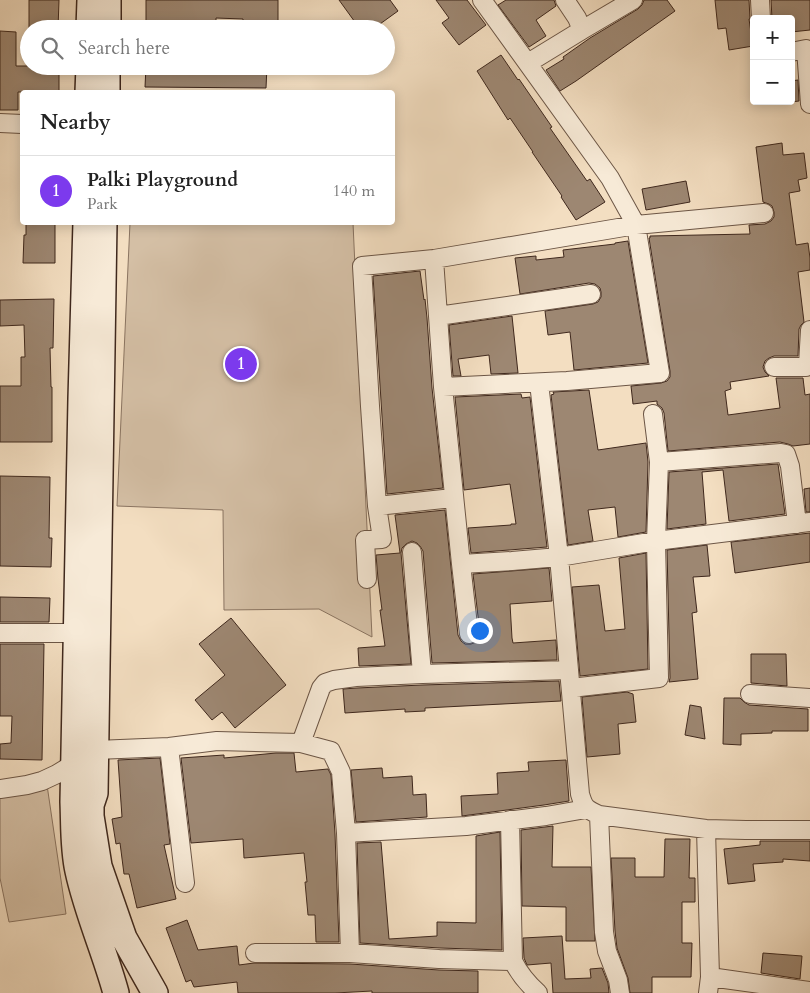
<!DOCTYPE html>
<html lang="en">
<head>
<meta charset="utf-8">
<style>
  :root { --surface:#fff; --page:#f2f2f2; --text:#222; --muted:#767676; --line:#e0e0e0; --accent:#7c3aed }
  body { margin:0; font-family:Cardo,serif; background:var(--page); color:var(--text) }
  .controls { position:absolute; right:15px; top:15px; display:grid; overflow:hidden; border-radius:5px; box-shadow:0 2px 12px #0003 }
  .controls button { width:45px; height:45px; display:grid; place-items:center; padding:0; border:0; border-bottom:1px solid var(--line); background:var(--surface); color:var(--text); font:25px sans-serif }
  .you { position:absolute; left:479px; top:630px; width:18px; height:18px; margin:-12px; border:4px solid #fff; border-radius:50%; background:#1a73e8; box-shadow:0 0 0 8px #1a73e833 }
  .badge { display:grid; place-items:center; width:32px; height:32px; border-radius:50%; background:var(--accent); color:#fff; font-size:16px; font-weight:700 }
  .pin { position:absolute; translate:-50% -50%; border:2px solid #fff; box-shadow:0 1px 5px #0006 }
  .list { margin:0; padding:0; list-style:none }
  h2 { display:flex; justify-content:space-between; align-items:center; height:65px; margin:0; padding:0 20px; font-size:21px }
  h2 small { font-size:16px; font-weight:400; color:var(--muted) }
  .list li { display:grid; grid-template-columns:32px 1fr auto; gap:15px; align-items:center; box-sizing:border-box; height:70px; padding:0 20px; border-top:1px solid var(--line) }
  .list b { display:block; font-size:19px; white-space:nowrap }
  .list p { margin:0; font-size:16px; white-space:nowrap; color:var(--muted) }
  .list em { font-size:16px; font-style:normal; color:var(--muted) }
  .icon { flex:none; width:28px; height:28px; fill:none; stroke:currentColor; stroke-width:2; stroke-linecap:round; stroke-linejoin:round }
  .map { position:relative; flex:none; width:810px; height:993px; overflow:hidden }
  .search { position:absolute; background:var(--surface); box-shadow:0 2px 12px #0003; left:20px; top:20px; width:375px; height:55px; display:flex; align-items:center; gap:12px; box-sizing:border-box; padding:0 18px; border-radius:28px; color:var(--muted); font-size:19px }
  .panel { position:absolute; background:var(--surface); box-shadow:0 2px 12px #0003; left:20px; top:90px; width:375px; height:135px; border-radius:5px }
  .map>svg:first-child { display:block }
  .green { fill:#d4bfa5; stroke:#8a7461 }
  .building { fill:#9d8772; stroke:#3f281d }
  .lines { fill:none; stroke-linecap:round; stroke-linejoin:round }
  .minor-casing { stroke:#6c5646; stroke-width:20 }
  .secondary-casing { stroke:#3f281d; stroke-width:28 }
  .minor { stroke:#f7ead7; stroke-width:18 }
  .secondary { stroke:#f7ead7; stroke-width:25 }
</style>
</head>
<body>
<div class="map">
<svg width="810" height="993" viewBox="0 0 810 993">
  <rect width="100%" height="100%" fill="#f3dec1"/>
  <filter id="stains"><feTurbulence type="fractalNoise" baseFrequency=".004" numOctaves="4"/><feColorMatrix values="0 0 0 0 .2 0 0 0 0 .09 0 0 0 0 .02 0 0 0 .5 -.17"/></filter>
  <radialGradient id="worn" r=".72"><stop offset=".6" stop-color="#630" stop-opacity="0"/><stop offset="1" stop-color="#630" stop-opacity=".3"/></radialGradient>
  <!-- green -->
  <path class="green" d="M130 223H353L372 637 319 609 224 610 223 510 117 506Z
    M47 785 66 914 9 922 0 878V795Z"/>
  <!-- building -->
  <path class="building" d="M29 0H59L58 29H29Z
    M146 0H278V29H243V19L216 18V29H146Z
    M339 0H390L398 11 373 29H360Z
    M436 0H467L486 25 459 45 442 23 449 18Z
    M506 0H554L556 6 536 20 546 36 529 47 498 5Z
    M644 0H667L675 11 576 81 560 91 546 70 564 59 563 57 590 38 638 9 642 5Z
    M715 0H749L750 19H749L753 46 729 50 726 28 718 29Z
    M771 0H810V30L791 32V19H772Z
    M0 31 16 32V66H59V92H18V110H0Z
    M501 55 518 80 519 79 552 127 550 128 587 181 590 179 605 202 576 220 561 197 562 196 532 152H533L510 118 508 120 477 71Z
    M146 66H267L266 88 145 87Z
    M798 80 799 101 791 102V81Z
    M782 143 783 155 804 153 807 178 798 180 800 191 789 193 796 245 808 243 810 258V270L798 272 804 322 801 325 799 329 798 356H774L769 358 765 361 763 367 765 372 769 376 730 382 731 389 725 391 728 415 780 408 776 378H803L805 395 810 394V444L793 446 788 444 780 442 668 451 664 413 662 408 657 404V401L633 404 631 386 661 383 667 381 670 377V371L649 238H650V236L750 234 749 225 765 224 771 221 774 217V212L772 206 769 204 763 202 756 147Z
    M686 181 690 202 646 210 642 189Z
    M26 222H55V263H23L24 235H26Z
    M628 241 648 363 574 370 570 332 548 335 545 311 593 304 598 302 601 297V292L600 288 595 284 589 283 520 294 515 258 536 256V260L564 257 563 250 615 244V243Z
    M420 271 424 300 425 299 427 318 432 388 443 488 387 494 373 276Z
    M54 299 53 348H50L51 387H52V442H0V386H21V357H25L24 325 0 326V300Z
    M512 316 518 373 491 374 489 355 458 359 461 376H453L449 325Z
    M589 390 598 450 646 443 648 462 646 532 618 537 615 507 588 510 593 541 568 545 551 395 554 394 553 392Z
    M521 394 522 398 530 397 547 547 471 553 468 528 511 525V524H516L510 484 464 490 455 397Z
    M778 464 785 514 729 521 723 470 702 472 706 524 667 529 669 472Z
    M0 476 50 477 49 538H52L51 567 0 566Z
    M810 488V512H806L804 489Z
    M445 510 458 635 461 641 465 644H471L476 642 479 638 480 633 473 574 549 568 552 601 510 604 512 638 513 643 556 640 557 660 432 663 423 551 420 546 417 543 412 541 406 544 402 548 401 553 411 664 359 666 358 648 385 646 380 610H382L378 579 376 555 400 553 395 515Z
    M810 533V562L735 573 731 542Z
    M707 545 710 576 693 577 697 612 692 613 698 679 669 682 670 678 667 550Z
    M646 553 648 669 580 676 572 587 599 585 605 631 625 629 619 558Z
    M0 597 50 598 49 622H0Z
    M231 618 286 685 235 728 222 712 212 720 195 700 225 675 199 644Z
    M0 644H44L42 760 0 759V744L11 743 12 716H0Z
    M751 654H786L787 686 751 683Z
    M559 681 561 701 425 708V711L405 712V709L345 713 343 689 357 688 422 685Z
    M627 692 633 694 636 722 618 724 620 754 587 757 582 697Z
    M724 698H740L744 702 749 705 808 709V731H772V733L741 734V745L723 744Z
    M690 705 701 707 705 739 685 735Z
    M276 753H294L296 772 328 769 331 775 335 834 339 942H316L315 915H308L305 882H307L304 853 244 858 243 839 191 843 181 758 224 755V758Z
    M160 758 170 844 164 845 176 899 137 908 129 874H124L120 843 116 844 112 819 122 817 118 760Z
    M566 760 569 801 544 805 462 816 461 796 498 794 497 773 529 771 528 762Z
    M382 768 383 778 412 776 413 795 426 794 427 817 356 822 351 770Z
    M553 826 552 867H591L595 941H566V907L522 906 521 830Z
    M500 832 502 950 440 948 360 943 357 843 381 842 389 939 437 936V922L476 923V836Z
    M665 839H690L689 878H695V902H682V943H692L691 977H652V993H630L628 978 617 948 615 931 611 858H635V877H664Z
    M760 841H810V861L783 859V862L753 864 755 881 728 884 724 849 760 845Z
    M187 920 198 950 237 946 239 965 254 963 350 964 439 970 478 971V993H372V991L335 993H238L237 982 194 987 191 980 186 982 166 928Z
    M562 936 565 979 591 978 590 969 602 968 608 983 609 993H553L551 963 527 965 524 958 523 938Z
    M763 953 802 956 800 979 761 973Z"/>
  <g class="lines">
    <defs>
      <path id="minor" d="M482 0 610 178 636 225 660 373 567 381 443 387 461 564 512 561 559 557 539 383
        M760 0 761 19
        M582 30 633 0
        M791 52 806 49 810 104
        M528 63 582 30 577 18 565 0
        M0 123 22 124
        M434 259 443 387
        M438 316 591 294
        M774 367H806L808 365 810 330
        M659 462 781 453 786 454 790 466 797 524
        M453 498 377 506 370 406 362 266 434 259 636 225 764 213
        M412 552 422 674
        M461 564 469 634
        M367 579 365 540 382 539 377 506
        M0 633H77
        M569 670 580 794C584 808 586 809 599 815L706 829 746 830H810
        M571 688 659 678 656 541 659 462 653 414
        M750 694 810 698
        M301 743 331 751 341 772 346 833 466 826 546 816 586 809
        M169 747 185 883
        M0 789 27 785 42 781 57 774 96 750 169 747 217 741 301 743 321 688 325 683 334 680 356 677 422 674 569 670 559 557 656 541 810 522
        M599 815 604 932 607 951 618 980 620 993
        M510 820 513 961
        M706 829 710 977 708 993
        M346 833 350 953
        M255 953H350L439 959 513 961C519 973 528 984 538 993
        M710 977 810 991"/>
      <path id="secondary" d="M89 29 90 0
        M108 29V0
        M88 92 89 66
        M107 92V66
        M86 222 81 399 73 802C74 825 73 849 78 871 87 913 105 952 116 993
        M104 222 95 793 91 805V816L99 866 124 938 155 993"/>
    </defs>
    <!-- minor casing -->
    <use href="#minor" class="minor-casing"/>
    <!-- secondary casing -->
    <use href="#secondary" class="secondary-casing"/>
    <!-- minor -->
    <use href="#minor" class="minor"/>
    <!-- secondary -->
    <use href="#secondary" class="secondary"/>
  </g>
  <rect width="100%" height="100%" filter="url(#stains)"/>
  <rect width="100%" height="100%" fill="url(#worn)"/>
</svg>
<div class="controls">
<button>+</button>
<button>−</button>
</div>
<div class="you"></div>
<div class="pin badge" style="left:241px;top:364px">1</div>
<div class="search"><svg class="icon" aria-label="search" viewBox="0 0 24 24"><circle cx="10" cy="10" r="6"/><path d="M15 15l6 6"/></svg>Search here</div>
<section class="panel">
<h2>Nearby<small></small></h2>
<ul class="list">
<li><span class="badge">1</span><div><b>Palki Playground</b><p>Park</p></div><em>140 m</em></li>
</ul>
</section>
</div>
</body>
</html>
